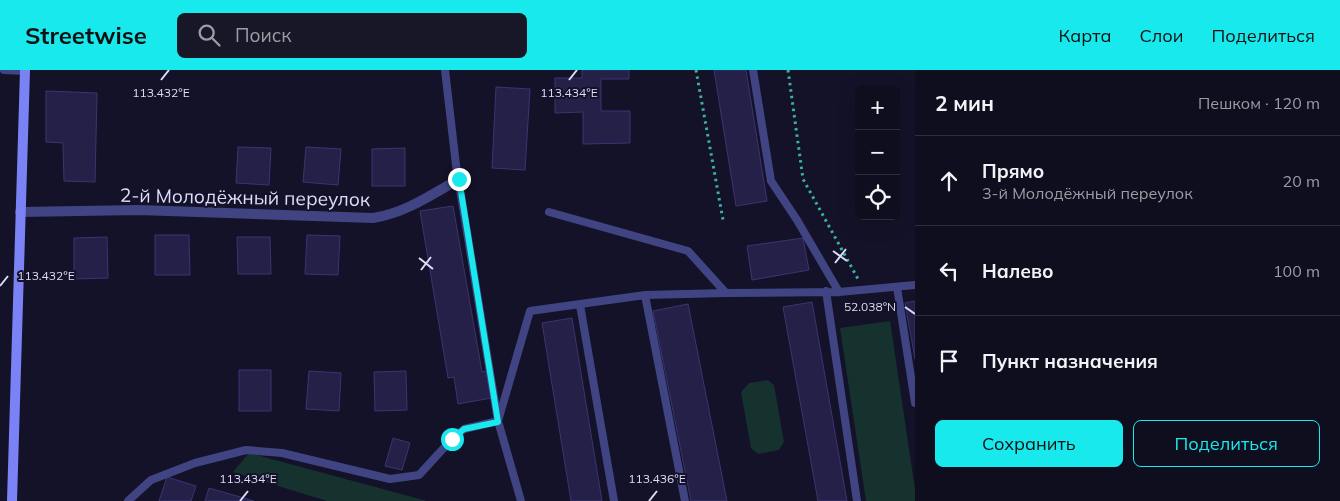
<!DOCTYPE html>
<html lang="ru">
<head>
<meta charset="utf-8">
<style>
  :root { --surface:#0f0e1e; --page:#181727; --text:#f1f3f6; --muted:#9b9ca4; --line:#2f2e3c; --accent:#18e9ed }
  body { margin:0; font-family:Mulish,sans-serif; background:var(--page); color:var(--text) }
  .controls { position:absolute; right:15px; top:15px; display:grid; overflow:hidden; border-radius:8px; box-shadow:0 5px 20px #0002 }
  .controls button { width:45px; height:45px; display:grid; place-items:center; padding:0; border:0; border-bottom:1px solid var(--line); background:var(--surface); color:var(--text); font:25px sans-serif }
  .stop { position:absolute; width:15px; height:15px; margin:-11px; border:4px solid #18e9ed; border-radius:50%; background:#fff }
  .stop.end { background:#18e9ed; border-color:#fff; box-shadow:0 1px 5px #0008 }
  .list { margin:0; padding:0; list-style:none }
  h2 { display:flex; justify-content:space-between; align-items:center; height:65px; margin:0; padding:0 20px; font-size:21px }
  h2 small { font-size:16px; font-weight:400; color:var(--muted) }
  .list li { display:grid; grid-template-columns:32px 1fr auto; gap:15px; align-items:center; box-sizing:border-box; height:90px; padding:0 20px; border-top:1px solid var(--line) }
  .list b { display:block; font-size:19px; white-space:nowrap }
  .list p { margin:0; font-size:16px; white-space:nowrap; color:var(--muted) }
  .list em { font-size:16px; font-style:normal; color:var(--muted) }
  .actions { display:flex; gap:10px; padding:15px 20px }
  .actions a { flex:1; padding:11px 0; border:1px solid var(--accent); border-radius:8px; text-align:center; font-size:18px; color:var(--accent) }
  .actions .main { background:var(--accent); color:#111 }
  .icon { flex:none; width:28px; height:28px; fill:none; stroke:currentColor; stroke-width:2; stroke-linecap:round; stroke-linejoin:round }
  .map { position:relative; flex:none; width:915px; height:431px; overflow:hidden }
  header { display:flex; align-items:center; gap:30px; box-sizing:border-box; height:70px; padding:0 25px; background:var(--accent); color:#111 }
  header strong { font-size:24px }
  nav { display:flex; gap:28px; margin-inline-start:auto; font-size:18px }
  .search { width:350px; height:45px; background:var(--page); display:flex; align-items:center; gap:12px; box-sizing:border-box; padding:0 18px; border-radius:8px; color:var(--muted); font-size:19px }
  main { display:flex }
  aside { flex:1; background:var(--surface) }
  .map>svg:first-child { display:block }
  .green { fill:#16322f }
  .building { fill:#252048; stroke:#3b3472 }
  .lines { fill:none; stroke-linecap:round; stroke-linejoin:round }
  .path { stroke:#3ab2a1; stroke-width:3; stroke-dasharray:2.5 4; stroke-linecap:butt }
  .lane { stroke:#414483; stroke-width:8 }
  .street { stroke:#414483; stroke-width:10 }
  .secondary { stroke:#7b82f5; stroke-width:10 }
  .route { stroke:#18e9ed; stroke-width:6 }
  .ticks { fill:none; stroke:#dddcfc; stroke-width:2 }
  .labels { text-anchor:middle; stroke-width:4; stroke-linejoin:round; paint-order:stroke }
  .street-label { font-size:19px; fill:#dddcfc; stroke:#141228 }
  .ticks-label { font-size:12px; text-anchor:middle; fill:#dddcfc; stroke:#141228; stroke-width:4; stroke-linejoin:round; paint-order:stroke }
</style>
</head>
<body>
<header>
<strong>Streetwise</strong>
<div class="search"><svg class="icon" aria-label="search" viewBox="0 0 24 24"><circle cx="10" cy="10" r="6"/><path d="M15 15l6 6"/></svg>Поиск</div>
<nav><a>Карта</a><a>Слои</a><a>Поделиться</a></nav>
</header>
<main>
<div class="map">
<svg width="915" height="431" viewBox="0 0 915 431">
  <rect width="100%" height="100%" fill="#141228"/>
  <!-- green -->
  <path class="green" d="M890 251 915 419V431H866L840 258Z
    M768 310 774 315 784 372 779 380 758 384 751 378 741 322 749 313Z
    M249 383 427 431H327L233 402Z"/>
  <!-- building -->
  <path class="building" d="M582 0H629V9H601V41H630V73L583 74V42L555 43V8H582Z
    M714 0H746L767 131 736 136Z
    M496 17 530 19 525 100 492 98Z
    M46 21 97 23 95 112 64 111 63 73 46 72Z
    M238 77 271 78 269 115 236 113Z
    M306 77 341 79 338 115 303 112Z
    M405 78V116H372V79Z
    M453 136 482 302 487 301 491 328 458 334 454 307 448 308 420 141Z
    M155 165H189L190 205H155Z
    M307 165 340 166 338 205 305 204Z
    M107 167 108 208 74 209V168Z
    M237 167H270L271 204H238Z
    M803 168 809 200 752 210 747 176Z
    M915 231V289L905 233Z
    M812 232 847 431H818L783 237Z
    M688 234 727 431H691L653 241Z
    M572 248 602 431H571L542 253Z
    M239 300H271V341H239Z
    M309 301 341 303 339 341 306 339Z
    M406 301 407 340 375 341 374 302Z
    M393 368 410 373 402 400 385 396Z
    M167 407 196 416 191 431H159Z
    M209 418 254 431H205Z"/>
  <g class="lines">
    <!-- path -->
    <path class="path" d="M696 0 723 150
      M788 0 803 109 858 209"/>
    <!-- lane -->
    <path class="lane" d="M4 0 25 1
      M445 0 456 95 498 351 521 431
      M753 0 771 111 797 150 839 222
      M549 142 688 181 726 223 839 222 915 215
      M897 217 915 333
      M826 221 857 431
      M580 235 614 431
      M128 431 151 410 195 393 246 380 282 383 390 409 419 405 452 369 464 359 498 351 530 241 645 225
      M685 431 645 225 726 223"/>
    <!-- street -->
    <path class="street" d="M20 142 139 140 373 148C405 143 431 125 459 109"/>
    <!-- secondary -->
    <path class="secondary" d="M12 431 25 0"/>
  </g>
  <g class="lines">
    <!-- route -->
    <path class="route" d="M452 369 464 359 498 352 459 109"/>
  </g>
  <!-- ticks -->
  <path class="ticks" d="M161 10 169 0M569 10 577 0M833 181 847 191M419 188 433 199M835 193 846 179M421 200 431 187M0 216 8 206M905 237 915 244M240 431 248 421M649 431 657 421"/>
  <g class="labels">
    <!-- street labels -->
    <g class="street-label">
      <text transform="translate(245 127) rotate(1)" y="7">2-й Молодёжный переулок</text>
    </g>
  </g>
  <g class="ticks-label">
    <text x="161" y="27">113.432°E</text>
    <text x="569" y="27">113.434°E</text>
    <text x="46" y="210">113.432°E</text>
    <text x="870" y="241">52.038°N</text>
    <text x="248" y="413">113.434°E</text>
    <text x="657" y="413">113.436°E</text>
  </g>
</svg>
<div class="controls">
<button>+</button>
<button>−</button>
<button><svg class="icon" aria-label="locate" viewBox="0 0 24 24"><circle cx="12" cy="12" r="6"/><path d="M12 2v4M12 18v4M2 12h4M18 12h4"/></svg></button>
</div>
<div class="stop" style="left:452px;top:369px"></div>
<div class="stop end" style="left:459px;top:109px"></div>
</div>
<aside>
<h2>2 мин<small>Пешком · 120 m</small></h2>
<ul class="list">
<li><svg class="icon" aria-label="ahead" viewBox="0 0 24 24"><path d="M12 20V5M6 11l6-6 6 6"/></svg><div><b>Прямо</b><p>3-й Молодёжный переулок</p></div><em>20 m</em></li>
<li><svg class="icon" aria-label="left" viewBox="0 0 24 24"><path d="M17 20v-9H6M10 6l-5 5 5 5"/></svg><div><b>Налево</b></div><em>100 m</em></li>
<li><svg class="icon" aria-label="arrive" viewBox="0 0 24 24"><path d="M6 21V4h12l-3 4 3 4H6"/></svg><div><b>Пункт назначения</b></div></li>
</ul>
<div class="actions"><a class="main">Сохранить</a><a>Поделиться</a></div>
</aside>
</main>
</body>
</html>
